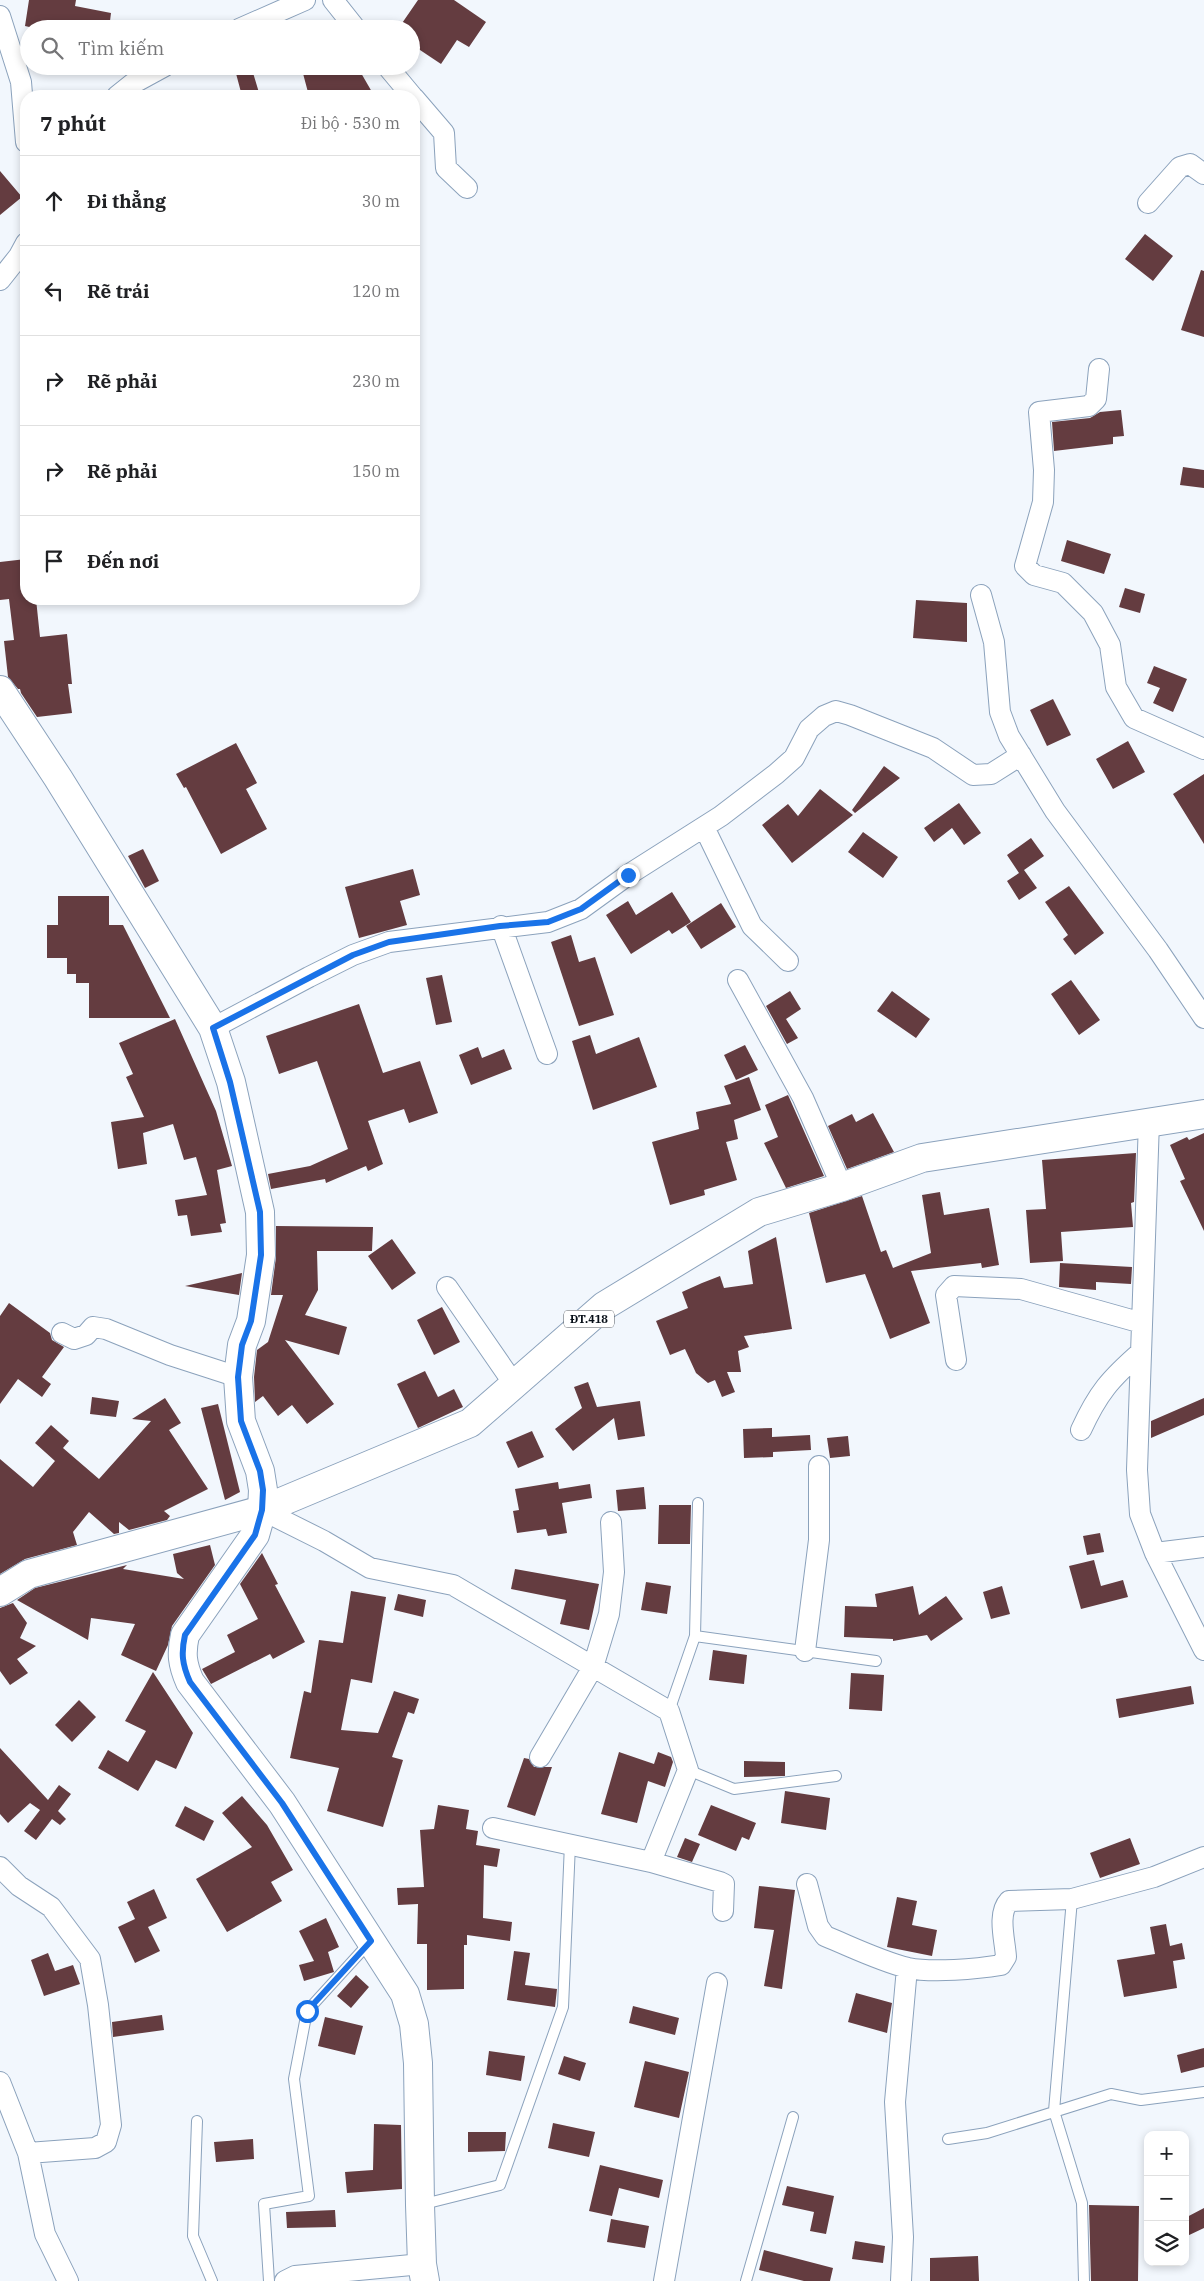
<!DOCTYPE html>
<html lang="vi">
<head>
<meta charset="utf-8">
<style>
  :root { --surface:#fff; --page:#f6f6f6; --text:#202124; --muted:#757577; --line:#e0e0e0 }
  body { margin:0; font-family:"IBM Plex Serif",serif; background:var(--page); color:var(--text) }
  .controls { position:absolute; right:15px; bottom:15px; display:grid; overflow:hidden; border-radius:10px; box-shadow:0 2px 8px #0003 }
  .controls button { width:45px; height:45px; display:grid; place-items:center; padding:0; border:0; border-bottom:1px solid var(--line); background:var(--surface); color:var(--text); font:25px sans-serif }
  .stop { position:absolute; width:15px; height:15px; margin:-11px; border:4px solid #1a73e8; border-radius:50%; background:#fff }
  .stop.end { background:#1a73e8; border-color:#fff; box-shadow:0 1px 5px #0008 }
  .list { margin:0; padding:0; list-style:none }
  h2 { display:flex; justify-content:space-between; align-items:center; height:65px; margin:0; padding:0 20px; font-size:21px }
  h2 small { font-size:16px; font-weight:400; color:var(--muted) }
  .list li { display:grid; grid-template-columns:32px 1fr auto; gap:15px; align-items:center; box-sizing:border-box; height:90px; padding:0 20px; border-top:1px solid var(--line) }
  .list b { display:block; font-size:19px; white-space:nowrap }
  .list em { font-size:16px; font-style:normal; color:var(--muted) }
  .icon { flex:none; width:28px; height:28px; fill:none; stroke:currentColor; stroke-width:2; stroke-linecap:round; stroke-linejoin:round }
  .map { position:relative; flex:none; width:1204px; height:2281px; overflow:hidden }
  .search { position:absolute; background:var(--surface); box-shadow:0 2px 8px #0003; left:20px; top:20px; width:400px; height:55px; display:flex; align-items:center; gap:12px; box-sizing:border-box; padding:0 18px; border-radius:28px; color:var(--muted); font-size:19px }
  .panel { position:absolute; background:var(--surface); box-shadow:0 2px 8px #0003; left:20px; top:90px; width:400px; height:515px; border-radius:20px }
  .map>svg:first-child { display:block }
  .building { fill:#643c40 }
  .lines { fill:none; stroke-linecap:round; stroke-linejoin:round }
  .lane-casing { stroke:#8ba2bc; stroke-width:12 }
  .street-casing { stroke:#8ba2bc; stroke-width:22 }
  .secondary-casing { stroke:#8ba2bc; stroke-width:30 }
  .primary-casing { stroke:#8ba2bc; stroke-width:30 }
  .lane { stroke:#fff; stroke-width:10 }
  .street { stroke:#fff; stroke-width:20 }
  .secondary { stroke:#fff; stroke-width:28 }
  .primary { stroke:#fff; stroke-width:28 }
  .route { stroke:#1a73e8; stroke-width:6 }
  .labels { text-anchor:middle; stroke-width:5; stroke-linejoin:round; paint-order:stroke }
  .shield { fill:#fff; stroke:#51565d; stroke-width:1 }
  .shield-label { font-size:11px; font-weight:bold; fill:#060e17 }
</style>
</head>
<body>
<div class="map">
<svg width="1204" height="2281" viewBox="0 0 1204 2281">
  <rect width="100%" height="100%" fill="#f2f7fd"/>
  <!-- building -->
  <path class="building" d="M29 0H76L75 6 111 13 109 29H38L25 26Z
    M418 0H454L486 22 469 47 457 40 441 64 411 44V29H398Z
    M234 66H251L260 96H242Z
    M301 66H357L372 92 363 96H309Z
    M0 171 22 197 0 215Z
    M1145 234 1173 256 1153 281 1125 259Z
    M1201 270 1204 271V337L1181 330Z
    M1121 410 1124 436 1113 437V444L1054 451 1052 422 1090 418 1100 412Z
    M1183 467 1204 470V488L1180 485Z
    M1067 540 1111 554 1104 574 1061 561Z
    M26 559V599H36L40 637 67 634 72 684H68L72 713 37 717 21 693 20 689H18L8 677 4 641 14 640 9 599 0 600V562Z
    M1125 588 1145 594 1140 613 1119 607Z
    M916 600 967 603V642L913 638Z
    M1154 666 1187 679 1173 712 1153 703 1160 688 1147 683Z
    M1053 699 1071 735 1047 746 1030 710Z
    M1128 741 1145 772 1113 789 1096 759Z
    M236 743 257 783 246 789 267 829 221 854 186 787 184 788 176 774Z
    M884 766 900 778 855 813 852 810Z
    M1204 774V844L1173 794Z
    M820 789 853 815 792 863 762 825 788 804 798 816Z
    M959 803 981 833 964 845 952 828 934 842 924 828Z
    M863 832 898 857 883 878 848 852Z
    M1031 838 1044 856 1024 870 1037 888 1019 900 1007 881 1019 873 1007 855Z
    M143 849 159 881 145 888 128 856Z
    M413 869 420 895 400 901 407 925 359 938 345 887Z
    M1069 886 1104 933 1075 955 1063 939 1068 935 1045 902Z
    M672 892 691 922 672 934 669 930 631 954 606 915 628 901 636 915Z
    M58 896H109V925H123L170 1018H89V983H76V974H67V958H47V925H58Z
    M721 903 736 927 701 949 686 926Z
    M571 935 579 962 595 957 614 1015 579 1026 551 942Z
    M442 975 452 1022 436 1025 426 978Z
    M1071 980 1100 1020 1079 1035 1051 994Z
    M790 991 801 1009 786 1019 798 1038 787 1044 766 1006Z
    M892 991 930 1019 916 1038 877 1011Z
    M359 1004 383 1073 420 1061 438 1113 409 1123 404 1109 368 1121 383 1164 368 1171 366 1166 326 1183 325 1179 271 1189 268 1174 310 1166 348 1149 317 1061 279 1074 266 1036Z
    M175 1019 216 1111 232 1166 217 1170 226 1223 220 1224 222 1232 191 1236 187 1215 178 1216 175 1200 207 1195 196 1157 184 1160 173 1124 143 1133 147 1164 118 1169 111 1122 144 1117 126 1077 133 1074 119 1043Z
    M590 1035 596 1054 639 1037 657 1087 593 1110 572 1041Z
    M745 1045 758 1070 736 1080 724 1055Z
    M478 1047 482 1058 504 1049 512 1069 471 1085 459 1055Z
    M749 1077 761 1110 734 1120 738 1139 726 1142 737 1180 704 1190 705 1195 670 1205 652 1142 699 1129 696 1112 731 1104 724 1086Z
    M788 1095 824 1176 786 1188 764 1143 778 1137 765 1105Z
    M873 1113 894 1152 847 1169 828 1126 852 1114 856 1122Z
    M1204 1133V1231L1180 1181 1185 1179 1170 1145 1187 1137 1189 1140Z
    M1136 1153 1134 1202 1131 1203 1133 1227 1061 1232 1063 1261 1030 1263 1026 1210 1046 1209 1042 1160Z
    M940 1192 944 1215 989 1208 999 1265 982 1268 981 1263 911 1271 930 1323 890 1339 865 1274 826 1283 809 1213 862 1196 881 1252 886 1250 893 1268 931 1253 922 1195Z
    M276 1226 373 1227 372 1251H317L318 1290 305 1315 347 1327 339 1355 285 1340 334 1404 307 1424 292 1405 278 1416 263 1396 255 1402 254 1377 257 1350 268 1342 283 1295H271L276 1257Z
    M776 1237 792 1329 744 1336 749 1347 738 1351 741 1372H727L735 1392 722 1397 715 1380 708 1383 696 1373 685 1349 670 1355 656 1321 688 1308 682 1292 702 1283 720 1276 724 1288 753 1284 748 1251Z
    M392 1239 416 1273 392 1290 368 1256Z
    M1060 1263 1132 1267 1131 1284 1096 1282V1290L1059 1287Z
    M242 1273 239 1295 185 1286Z
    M9 1303 50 1333 52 1340 64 1347 42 1377 51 1384 42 1397 18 1379 0 1404V1316Z
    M442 1307 460 1342 434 1355 417 1320Z
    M425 1371 438 1397 454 1389 463 1407 418 1428 397 1384Z
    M588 1382 597 1407 640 1401 645 1436 618 1440 614 1418 573 1451 555 1429 582 1408 574 1387Z
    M92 1397 119 1401 116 1417 90 1414Z
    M165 1398 181 1423 169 1430 208 1489 164 1511 170 1516 167 1520 129 1530 119 1522V1533L114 1534 89 1512 73 1532 77 1545 25 1559 0 1574V1459L33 1487 55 1461 35 1443 51 1425 69 1441 63 1448 99 1479 151 1421 132 1419Z
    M1204 1398V1415L1151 1438V1421Z
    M218 1404 240 1492 225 1500 201 1408Z
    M772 1428V1437L810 1435 811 1450 773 1452V1457L744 1458 743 1429Z
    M532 1431 544 1457 518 1468 506 1442Z
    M848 1436 850 1456 830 1458 827 1438Z
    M558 1482 559 1489 590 1484 592 1498 562 1503 567 1533 548 1536 546 1529 517 1533 513 1511 519 1510 515 1489Z
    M644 1487 646 1509 618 1511 616 1490Z
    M659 1505H691L690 1544H658Z
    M1100 1533 1104 1552 1087 1555 1083 1536Z
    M210 1545 215 1565 172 1626 168 1645 156 1671 121 1655 135 1624 91 1618 88 1640 17 1600 35 1588 127 1565 123 1569 184 1579 177 1573 173 1554Z
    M262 1553 278 1584 275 1585 305 1642 273 1659 270 1654 211 1684 202 1669 235 1652 227 1635 258 1619 240 1584Z
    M1094 1560 1101 1586 1123 1580 1128 1597 1081 1609 1069 1566Z
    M515 1569 599 1584 589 1630 560 1624 566 1600 511 1589Z
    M646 1582 671 1586 667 1614 641 1610Z
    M913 1586 919 1615 946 1596 963 1619 931 1641 927 1635 893 1641V1639L844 1637 845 1606 877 1607 875 1594Z
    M1002 1586 1010 1614 991 1619 983 1592Z
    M351 1591 386 1597 372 1683 351 1679 341 1730 378 1733 394 1691 419 1699 414 1714 408 1712 392 1757 403 1760 383 1827 327 1811 339 1768 290 1758 304 1691 311 1693 319 1640 343 1643Z
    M398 1594 426 1600 423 1617 394 1610Z
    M13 1603 27 1623 20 1638 36 1646 17 1659 28 1673 10 1685 0 1671V1608Z
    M713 1650 747 1655 744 1684 709 1680Z
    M153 1672 193 1733 176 1769 156 1760 138 1791 98 1768 108 1750 128 1762 146 1731 125 1721Z
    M851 1673 884 1675 882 1711 849 1709Z
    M1191 1686 1194 1704 1119 1718 1116 1699Z
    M79 1700 96 1717 72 1742 55 1725Z
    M0 1748 48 1800 59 1785 71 1794 58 1811 66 1819 60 1825 52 1819 36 1840 24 1831 40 1810 30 1803 8 1823 0 1814Z
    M619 1752 654 1764 658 1752 671 1757 673 1762 665 1787 648 1781 637 1823 601 1814Z
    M524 1758 529 1759 534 1767H552L535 1816 507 1807Z
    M744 1761 785 1762V1776L744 1777Z
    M785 1791 830 1798 826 1830 781 1823Z
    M242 1796 267 1825 293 1870 271 1882 282 1901 227 1932 196 1879 252 1847 222 1813Z
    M438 1805 469 1810 466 1829 478 1831 476 1845 500 1849 497 1867 484 1865 483 1918 512 1922 510 1941 467 1935V1945H464V1989L427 1990V1944H417L418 1904 398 1905 397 1888 424 1887 420 1830 434 1829Z
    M711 1805 756 1823 749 1840 742 1837 736 1851 698 1835Z
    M185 1806 214 1821 204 1841 175 1826Z
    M685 1838 700 1844 692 1862 677 1857Z
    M1130 1838 1140 1864 1100 1878 1090 1853Z
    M759 1886 795 1890 782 1989 764 1986 774 1930 754 1928Z
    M154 1889 167 1918 148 1927 160 1951 135 1963 118 1927 135 1919 127 1902Z
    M897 1897 917 1901 912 1925 937 1930 932 1956 887 1947Z
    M326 1918 339 1947 328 1952 334 1972 304 1981 299 1965 314 1961 299 1931Z
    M1166 1924 1170 1946 1182 1943 1185 1959 1173 1961 1177 1988 1124 1997 1117 1960 1155 1954 1150 1927Z
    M514 1951 530 1953 525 1985 557 1989 555 2007 507 2000Z
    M48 1953 55 1971 73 1965 80 1984 44 1996 31 1960Z
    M356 1975 369 1987 351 2008 337 1996Z
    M856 1993 892 2003 887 2033 848 2022Z
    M633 2006 679 2018 675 2035 629 2023Z
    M162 2015 164 2030 113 2037 112 2022Z
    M325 2017 363 2026 355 2055 318 2046Z
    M1204 2048V2067L1181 2073 1177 2055Z
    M489 2051 525 2056 521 2081 486 2075Z
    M564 2056 586 2063 580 2081 558 2074Z
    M645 2061 689 2072 679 2118 634 2107Z
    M553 2123 595 2132 589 2157 548 2148Z
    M374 2124 401 2125 402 2189 347 2193 345 2172 373 2170Z
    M468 2132H506L505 2151 468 2152Z
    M253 2139 254 2159 216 2162 214 2142Z
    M600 2165 663 2180 659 2198 619 2188 612 2216 589 2211Z
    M787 2186 834 2196 826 2234 810 2231 814 2212 782 2205Z
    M1089 2205 1139 2206 1138 2281H1091Z
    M1204 2208V2228L1185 2237V2218Z
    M335 2210 336 2227 287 2228 286 2212Z
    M611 2219 649 2226 645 2248 607 2242Z
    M855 2241 885 2246 883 2263 852 2259Z
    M764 2250 833 2268 830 2281H804L759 2270Z
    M978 2256 979 2281H930V2258Z"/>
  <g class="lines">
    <defs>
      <path id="lane" d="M695 1636 876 1661
        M669 1711 695 1636 698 1503
        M688 1770 734 1789 836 1776
        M1072 1899 1054 2111 1082 2203 1084 2281
        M197 2121 193 2236 212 2281
        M948 2139 987 2133 1111 2094 1141 2100 1204 2092
        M420 2205 500 2185 563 2007 570 1844
        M269 2281 264 2204 309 2196 294 2079 307 2011 370 1942
        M746 2281 793 2117"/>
      <path id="street" d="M333 0 356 29
        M0 16 21 82 26 142
        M239 29 305 0
        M387 66 412 96
        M117 96 132 84 165 66
        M414 98 444 133 446 168 467 188
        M1148 203 1180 167 1190 164 1204 174
        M0 280 19 256 26 243
        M1099 369 1096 399 1089 406 1039 412 1044 470 1043 502 1025 566 1034 575 1063 583 1093 613 1110 645 1116 687 1134 718 1204 749
        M981 595 994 642 1000 712 1009 736 1055 811 1158 950 1204 1018
        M704 827 752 926 788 961
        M501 926 547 1054
        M738 980 803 1098 842 1187
        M213 1028 309 977 353 955 389 942 548 922 581 909 628 875 721 816 776 774 794 758 809 729 824 716 836 711 850 715 933 748 973 775 991 774 1021 755
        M1149 1121 1137 1470 1140 1514 1155 1553 1204 1650
        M447 1287 514 1384
        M62 1333 74 1339 86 1335 93 1327 106 1329 170 1355 238 1377
        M956 1360 946 1295 954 1286 1021 1289 1142 1323
        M1081 1430C1098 1393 1110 1379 1141 1352
        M262 1510 324 1541 370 1568 453 1585 669 1711 688 1770 651 1862
        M1155 1553 1204 1547
        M805 1651 819 1540V1466
        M540 1757 593 1667 609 1614 614 1572 611 1522
        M493 1828 651 1862 720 1882 724 1884 723 1911
        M0 1867 19 1886 51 1907 90 1959 98 2005 111 2125 106 2142 95 2148 28 2153 0 2082
        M807 1884 818 1926 825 1936C852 1947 880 1961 908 1968 932 1973 977 1969 1001 1965L1006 1957C1005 1940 997 1914 1009 1901L1072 1899 1154 1877 1204 1857
        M28 2153 45 2234 68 2281
        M285 2281 295 2276 422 2264
        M664 2281 717 1983
        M901 2281 903 2237 895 2102 907 1968"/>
      <path id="secondary" d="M0 690 58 778 213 1028 231 1082 260 1212 261 1255 251 1321 242 1345 238 1377 241 1421 260 1471 263 1490 262 1510 255 1535 185 1635C181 1653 182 1664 190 1682L282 1803 405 1994 414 2024 418 2063 420 2205 422 2264 425 2281"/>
      <path id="primary" d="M0 1592 29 1574 262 1510 470 1423 604 1306 759 1212 842 1187 922 1158 1204 1114"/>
    </defs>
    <!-- lane casing -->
    <use href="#lane" class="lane-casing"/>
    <!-- street casing -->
    <use href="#street" class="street-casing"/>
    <!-- secondary casing -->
    <use href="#secondary" class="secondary-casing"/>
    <!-- primary casing -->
    <use href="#primary" class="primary-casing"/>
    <!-- lane -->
    <use href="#lane" class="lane"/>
    <!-- street -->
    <use href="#street" class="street"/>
    <!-- secondary -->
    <use href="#secondary" class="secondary"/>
    <!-- primary -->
    <use href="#primary" class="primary"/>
  </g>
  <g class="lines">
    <!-- route -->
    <path class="route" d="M307 2011 371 1941 282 1803 190 1682C182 1664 181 1653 185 1635L255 1535 262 1510 263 1490 260 1471 241 1421 238 1377 242 1345 251 1321 261 1255 260 1212 230 1082 213 1028 353 955 389 942 500 926 548 922 581 909 628 875"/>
  </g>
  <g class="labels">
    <!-- shield labels -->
    <rect class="shield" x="564" y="1310.5" width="50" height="17" rx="4"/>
    <g class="shield-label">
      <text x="589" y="1323">ĐT.418</text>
    </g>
  </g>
</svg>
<div class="controls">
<button>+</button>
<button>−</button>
<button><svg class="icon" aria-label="layers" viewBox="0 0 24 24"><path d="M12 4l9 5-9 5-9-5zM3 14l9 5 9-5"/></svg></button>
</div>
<div class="stop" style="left:307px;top:2011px"></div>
<div class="stop end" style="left:628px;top:875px"></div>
<div class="search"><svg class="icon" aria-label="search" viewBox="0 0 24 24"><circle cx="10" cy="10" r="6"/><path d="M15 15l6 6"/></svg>Tìm kiếm</div>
<section class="panel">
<h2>7 phút<small>Đi bộ · 530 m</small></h2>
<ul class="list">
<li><svg class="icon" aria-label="ahead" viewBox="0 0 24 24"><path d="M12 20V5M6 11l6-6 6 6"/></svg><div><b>Đi thẳng</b></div><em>30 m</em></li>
<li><svg class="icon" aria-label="left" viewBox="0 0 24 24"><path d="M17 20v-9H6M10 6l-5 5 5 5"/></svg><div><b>Rẽ trái</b></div><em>120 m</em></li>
<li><svg class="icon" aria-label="right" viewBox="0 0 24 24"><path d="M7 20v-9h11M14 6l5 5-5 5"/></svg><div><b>Rẽ phải</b></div><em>230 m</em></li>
<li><svg class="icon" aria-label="right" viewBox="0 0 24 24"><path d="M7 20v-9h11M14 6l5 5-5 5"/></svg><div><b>Rẽ phải</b></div><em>150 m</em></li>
<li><svg class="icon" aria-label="arrive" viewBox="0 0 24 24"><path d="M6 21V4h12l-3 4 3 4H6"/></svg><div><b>Đến nơi</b></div></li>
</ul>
</section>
</div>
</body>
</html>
